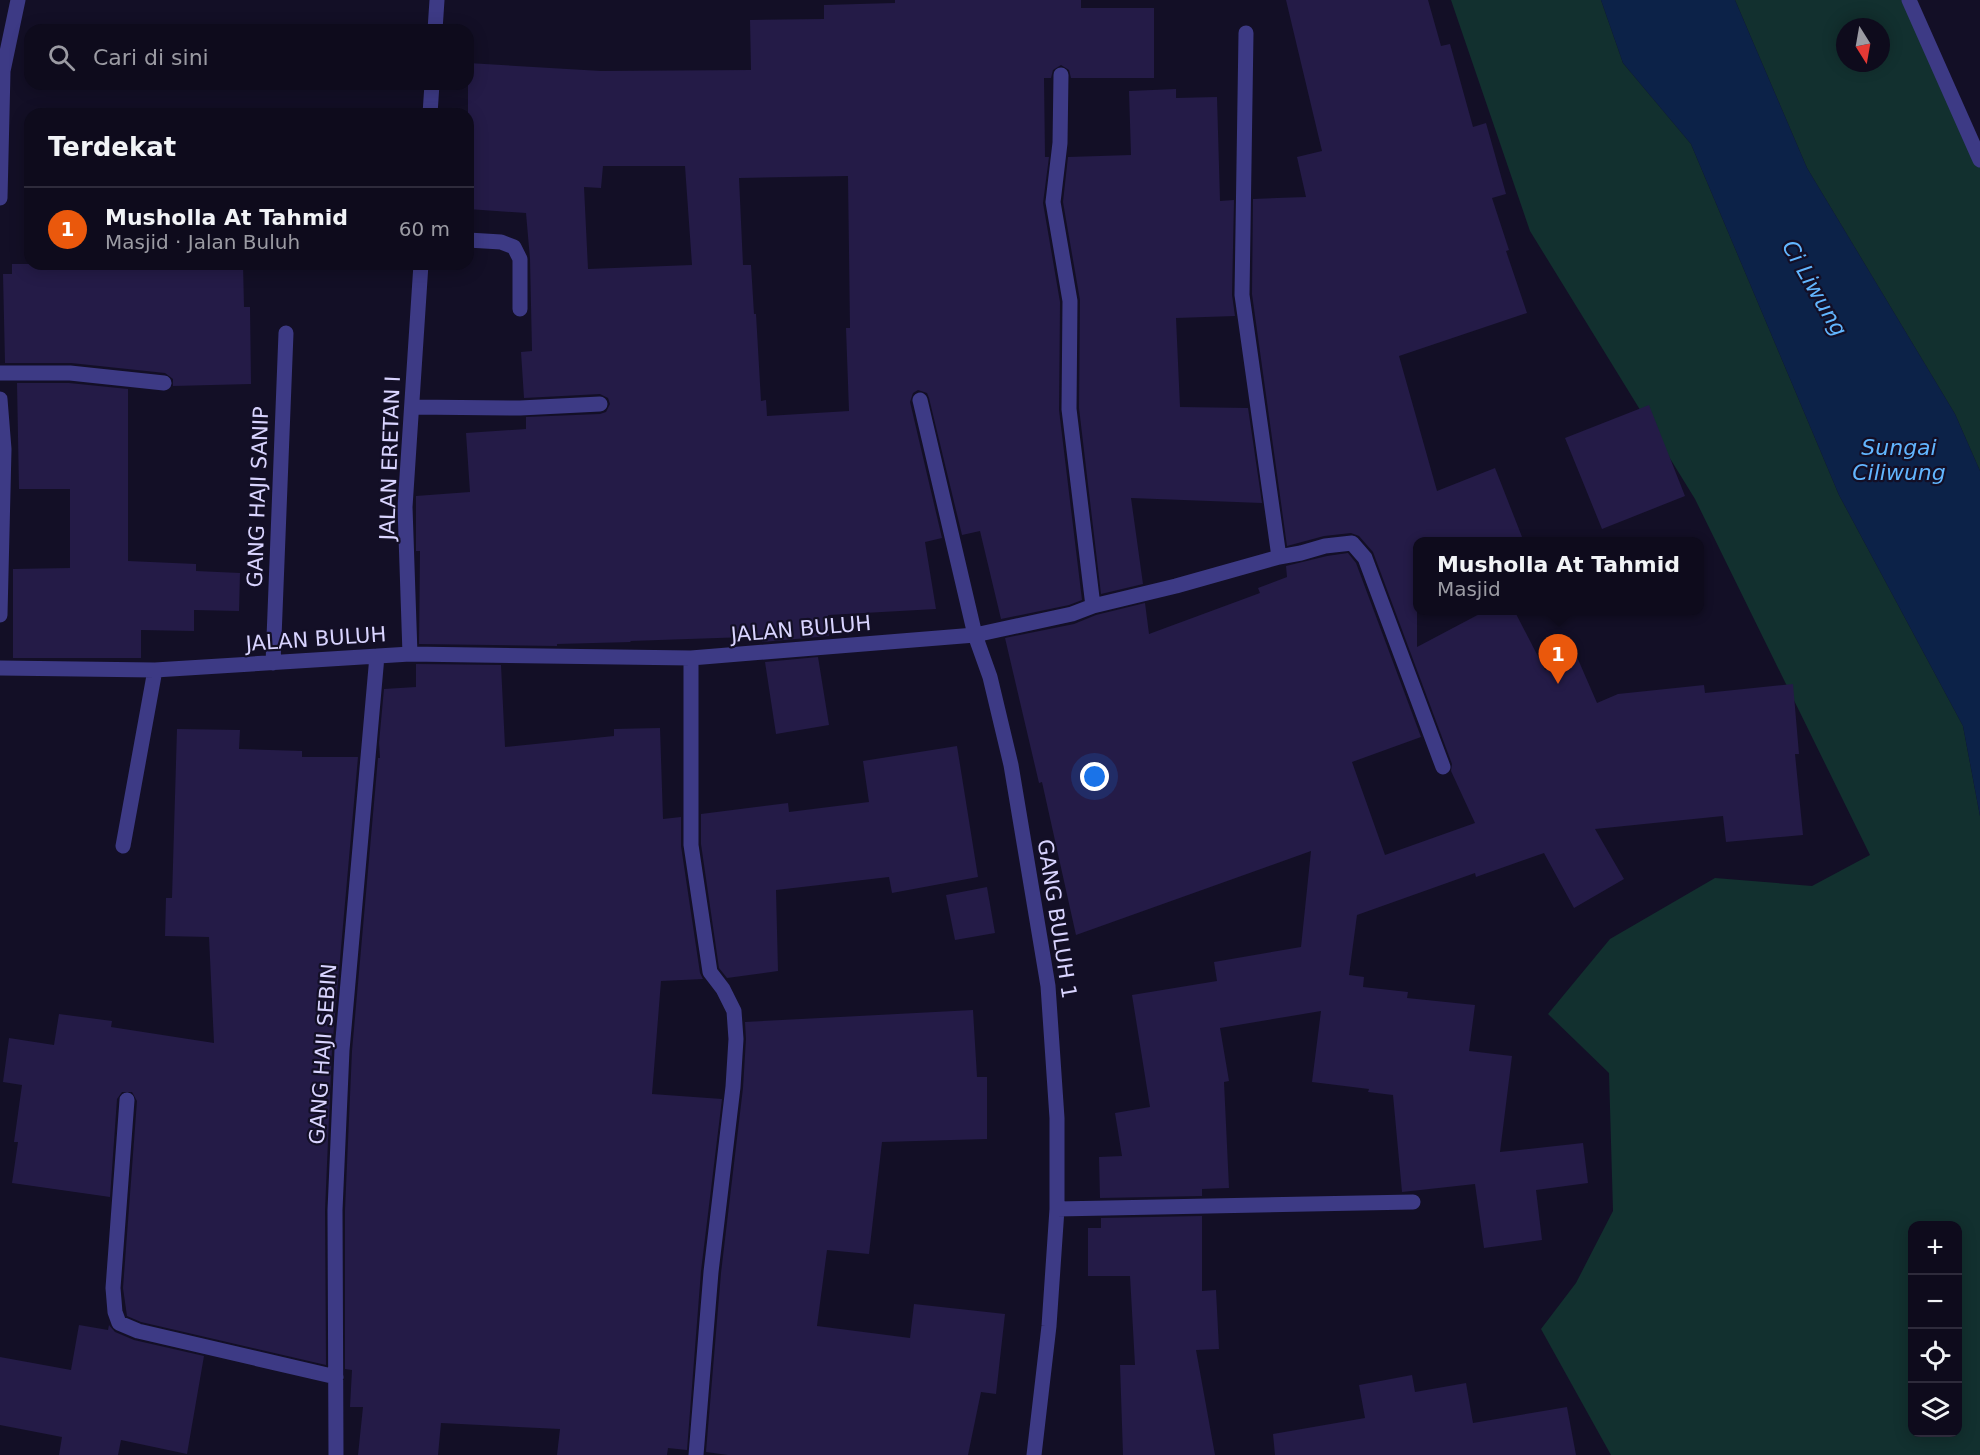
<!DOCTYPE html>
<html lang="id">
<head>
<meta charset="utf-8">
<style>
  :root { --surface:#0e0b1c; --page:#1c1929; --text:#f1f3f6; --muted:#9b9ba3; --line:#2e2b3b; --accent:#ea580c }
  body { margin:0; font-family:"DejaVu Sans",sans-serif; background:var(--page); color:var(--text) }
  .controls { position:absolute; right:18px; bottom:18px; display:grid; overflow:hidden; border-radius:12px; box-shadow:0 3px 15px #0003 }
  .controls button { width:54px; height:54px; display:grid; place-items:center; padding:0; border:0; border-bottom:2px solid var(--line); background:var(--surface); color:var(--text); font:30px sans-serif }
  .compass { position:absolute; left:1836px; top:18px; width:54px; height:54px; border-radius:50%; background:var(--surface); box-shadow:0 3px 15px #0003; rotate:169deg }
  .you { position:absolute; left:1095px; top:777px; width:21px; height:21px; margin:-15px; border:4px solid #fff; border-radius:50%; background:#1a73e8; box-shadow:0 0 0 9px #1a73e833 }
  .badge { display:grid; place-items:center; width:39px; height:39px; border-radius:50%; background:var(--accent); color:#fff; font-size:20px; font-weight:700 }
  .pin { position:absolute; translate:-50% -50px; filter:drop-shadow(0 2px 3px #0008) }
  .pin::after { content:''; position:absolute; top:32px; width:21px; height:18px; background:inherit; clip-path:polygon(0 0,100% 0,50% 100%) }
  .popup { position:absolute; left:1413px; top:537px; width:291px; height:78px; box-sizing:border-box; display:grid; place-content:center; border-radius:12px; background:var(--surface); filter:drop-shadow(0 2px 4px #0005); font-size:20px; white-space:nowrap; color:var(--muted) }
  .popup b { font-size:22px; color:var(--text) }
  .popup::after { content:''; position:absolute; left:50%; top:100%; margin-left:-12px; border:12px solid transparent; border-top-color:var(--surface) }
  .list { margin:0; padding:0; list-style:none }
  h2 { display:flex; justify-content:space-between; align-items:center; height:78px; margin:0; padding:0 24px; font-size:26px }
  h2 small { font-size:20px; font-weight:400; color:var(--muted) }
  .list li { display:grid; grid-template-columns:39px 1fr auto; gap:18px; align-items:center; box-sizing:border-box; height:84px; padding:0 24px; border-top:2px solid var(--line) }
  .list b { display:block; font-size:22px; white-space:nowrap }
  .list p { margin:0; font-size:20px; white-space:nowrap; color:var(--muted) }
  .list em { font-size:20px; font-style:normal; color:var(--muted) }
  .icon { flex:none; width:33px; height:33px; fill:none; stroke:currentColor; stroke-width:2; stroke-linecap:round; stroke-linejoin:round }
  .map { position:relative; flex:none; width:1980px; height:1455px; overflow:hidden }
  .search { position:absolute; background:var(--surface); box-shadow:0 3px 15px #0003; left:24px; top:24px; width:450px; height:66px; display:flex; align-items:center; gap:15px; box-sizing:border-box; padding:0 21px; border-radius:18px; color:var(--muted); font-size:22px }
  .panel { position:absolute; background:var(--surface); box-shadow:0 3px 15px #0003; left:24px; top:108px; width:450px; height:162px; border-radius:18px }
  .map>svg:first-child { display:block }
  .green { fill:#12302f; fill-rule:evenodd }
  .water { fill:#0c2248 }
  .building { fill:#241b47; fill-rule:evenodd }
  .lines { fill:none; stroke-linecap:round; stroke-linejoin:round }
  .minor { stroke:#3d3a85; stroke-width:15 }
  .labels { text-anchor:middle; stroke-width:4.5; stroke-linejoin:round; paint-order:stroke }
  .street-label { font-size:21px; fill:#d9d4ff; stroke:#130f26 }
  .water-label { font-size:22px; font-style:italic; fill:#62b6ff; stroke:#130f26 }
</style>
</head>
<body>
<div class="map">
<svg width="1980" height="1455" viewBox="0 0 1980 1455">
  <rect width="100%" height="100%" fill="#130f26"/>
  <!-- green -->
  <path class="green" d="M1451 0H1601L1623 63 1691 144 1839 495 1963 726 1980 816V1455H1611L1541 1329 1576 1283 1613 1211 1609 1073 1548 1014 1610 939 1715 878 1812 886 1870 855 1695 499 1530 231ZM1912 1226H1958V1432H1912Z
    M1735 0H1910L1980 160V471L1955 414 1807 168ZM1845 27H1881V63H1845Z"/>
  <!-- water -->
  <path class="water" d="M1601 0H1735L1807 168 1955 414 1980 471V816L1963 726 1839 495 1691 144 1623 63Z"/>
  <!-- building -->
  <path class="building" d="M895 0H1081V8H1154V78H1071L1069 70 1061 65 1053 70 1051 78H1044L1045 157H1049L1043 203 1060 302 1059 410 1082 600 1069 605 1001 619 980 531 962 535 929 398 927 393 918 390 913 393 910 402 942 538 925 542 936 609 828 615 829 636 762 642V638L747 639V637L630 641 631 642 557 644V646L419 644 420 551H416V496L470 492 466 433 526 429V417L600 414 606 412 610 404 608 398 600 394 524 398 521 352 532 351 530 259 526 213 468 209V63L601 71 751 70 750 20 824 19V5L895 3ZM603 166H685L692 265 588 269 584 187 601 188ZM848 176 850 328H846L849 411 767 416 766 400 761 401 756 314H754L751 265H743L739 178Z
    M1286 0H1428L1441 46 1450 44 1473 127 1486 123 1506 194 1492 198 1509 250 1506 251 1527 313 1399 356 1437 491 1495 468 1524 542H1417V647L1487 610H1514L1545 670 1577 657 1597 703 1618 694 1704 685 1705 693 1793 684 1799 754H1795L1803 835 1726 842 1723 816 1595 829 1624 879 1574 908 1544 853 1476 877 1475 873 1357 915 1349 975 1364 977 1363 987 1408 992 1407 998 1475 1005 1469 1051 1512 1056 1500 1152 1583 1143 1588 1183 1536 1190 1542 1240 1484 1248 1475 1184 1402 1192 1393 1095 1368 1092 1369 1089 1312 1082 1321 1011 1220 1028 1229 1081 1224 1082 1229 1188 1202 1189V1196L1100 1198 1099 1157 1122 1156 1115 1113 1150 1107 1132 995 1217 981 1214 962 1301 947 1311 851 1076 935 1042 782 1039 783 1005 638 1074 624 1096 615 1145 603 1149 634 1260 593 1258 588 1287 577 1286 566 1327 556 1348 553 1356 563 1421 737 1352 762 1385 855 1475 823 1451 771 1452 764 1373 552 1359 536 1351 533 1324 536 1287 546 1252 294 1253 199 1306 197 1297 157 1322 151Z
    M1176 89V98L1217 97 1220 201 1234 200 1232 295 1235 316 1176 318 1180 407 1248 408 1262 503 1131 498 1143 584 1101 594 1079 408 1080 300 1063 202 1068 157 1131 155 1129 91Z
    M12 264H243L244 307H250L251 384 173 386V379L165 373 71 363H5L3 274H12Z
    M17 383H69L128 389V561L196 564V571L240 573 239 611 194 610V631L141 630V658H13V569L70 568V489H19Z
    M1649 405 1685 496 1602 529 1565 438Z
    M818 657 829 725 776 734 765 662Z
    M416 664 501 665 505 747 614 736V729L660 728 663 819 681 817V846L700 973 703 979 661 981 652 1094 722 1099 701 1271 687 1450 668 1448 667 1455H557L560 1429 441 1423 438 1455H358L363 1407H350L352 1370 345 1369V1210L352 1051 378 758H380L379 743 384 689 416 687Z
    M177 729 240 730 239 749 302 751V757H358L332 1049 325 1210 326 1365 141 1322 127 1316 123 1288 137 1101 132 1092H122L117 1099 110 1197 12 1183 18 1142H14L22 1085 3 1082 9 1038 54 1045 59 1014 112 1021 111 1027 214 1043 209 937 165 936 166 898H172Z
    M957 746 978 877 892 893 889 877 776 890 778 971 727 978 719 968 701 844V814L788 803 789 812 869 802 863 761Z
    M987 887 995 933 955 940 946 895Z
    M973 1010 977 1077H987V1139L882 1142 869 1254 827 1250 817 1326 910 1338 914 1304 1005 1314 996 1394 981 1392 968 1455H728L706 1452 721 1273 743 1088 746 1039 745 1022Z
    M1202 1216V1291L1216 1290 1219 1349 1196 1350 1215 1455H1123L1120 1365H1135L1130 1276H1088V1228H1101V1218Z
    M79 1325 108 1330 109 1325 115 1332 134 1340 204 1356 187 1454 121 1440 118 1455H59L62 1437 0 1425V1357L71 1370Z
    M1412 1375 1415 1392 1466 1383 1473 1423 1567 1407 1576 1455H1275L1273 1434 1365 1418 1359 1385Z"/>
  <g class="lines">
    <!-- minor -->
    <path class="minor" d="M1909 0 1980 160
      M435 30 437 0
      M1246 33 1242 295 1279 557
      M1061 75 1060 143 1053 202 1070 301 1069 409 1093 606
      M430 114 432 84
      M0 198 3 71 18 0
      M468 240 501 242 514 247 520 259V309
      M0 373H70L164 383
      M0 399 4 449 0 615
      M920 400 975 635 990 677 1011 765 1048 986 1057 1118V1209L1049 1326 1034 1455
      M412 407 520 408 600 404
      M410 654 405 507 421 264
      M691 658V845L710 972 723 989 734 1011 736 1039 733 1087 711 1272 696 1455
      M273 663 286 333
      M0 668 155 670 410 654 691 658 975 635 1072 614 1093 606 1176 586 1279 557 1301 553 1325 546 1352 543 1365 558 1443 767
      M123 846 155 670
      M127 1100 113 1288 115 1312 119 1323 138 1331 336 1377
      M1057 1209 1413 1202
      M336 1455 335 1210 342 1050 377 656"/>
  </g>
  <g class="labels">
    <!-- street labels -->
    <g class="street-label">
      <text transform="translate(390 458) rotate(-88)" y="7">JALAN ERETAN I</text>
      <text transform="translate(258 497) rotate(-88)" y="7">GANG HAJI SANIP</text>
      <text transform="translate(801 629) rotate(-5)" y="7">JALAN BULUH</text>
      <text transform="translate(316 639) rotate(-4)" y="7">JALAN BULUH</text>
      <text transform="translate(1057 919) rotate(81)" y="7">GANG BULUH 1</text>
      <text transform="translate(323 1054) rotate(-86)" y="7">GANG HAJI SEBIN</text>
    </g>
    <!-- water labels -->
    <g class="water-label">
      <text transform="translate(1815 288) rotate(60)" y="8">Ci Liwung</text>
      <text x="1899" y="455">Sungai<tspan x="1899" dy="25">Ciliwung</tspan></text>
    </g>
  </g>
</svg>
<div class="controls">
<button>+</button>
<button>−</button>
<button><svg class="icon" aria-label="locate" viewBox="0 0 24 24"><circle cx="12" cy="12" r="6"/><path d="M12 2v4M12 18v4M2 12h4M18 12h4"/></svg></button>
<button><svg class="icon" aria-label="layers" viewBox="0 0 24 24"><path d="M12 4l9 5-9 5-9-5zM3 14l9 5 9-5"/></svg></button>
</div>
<svg class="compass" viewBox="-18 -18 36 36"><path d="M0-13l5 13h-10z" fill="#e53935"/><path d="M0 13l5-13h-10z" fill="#9b9ba3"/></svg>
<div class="you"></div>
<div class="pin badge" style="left:1558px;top:684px">1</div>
<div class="popup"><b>Musholla At Tahmid</b>Masjid</div>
<div class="search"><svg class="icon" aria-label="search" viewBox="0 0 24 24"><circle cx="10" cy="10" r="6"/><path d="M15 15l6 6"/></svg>Cari di sini</div>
<section class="panel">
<h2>Terdekat<small></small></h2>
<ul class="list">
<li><span class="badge">1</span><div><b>Musholla At Tahmid</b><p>Masjid · Jalan Buluh</p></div><em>60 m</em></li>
</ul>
</section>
</div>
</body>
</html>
